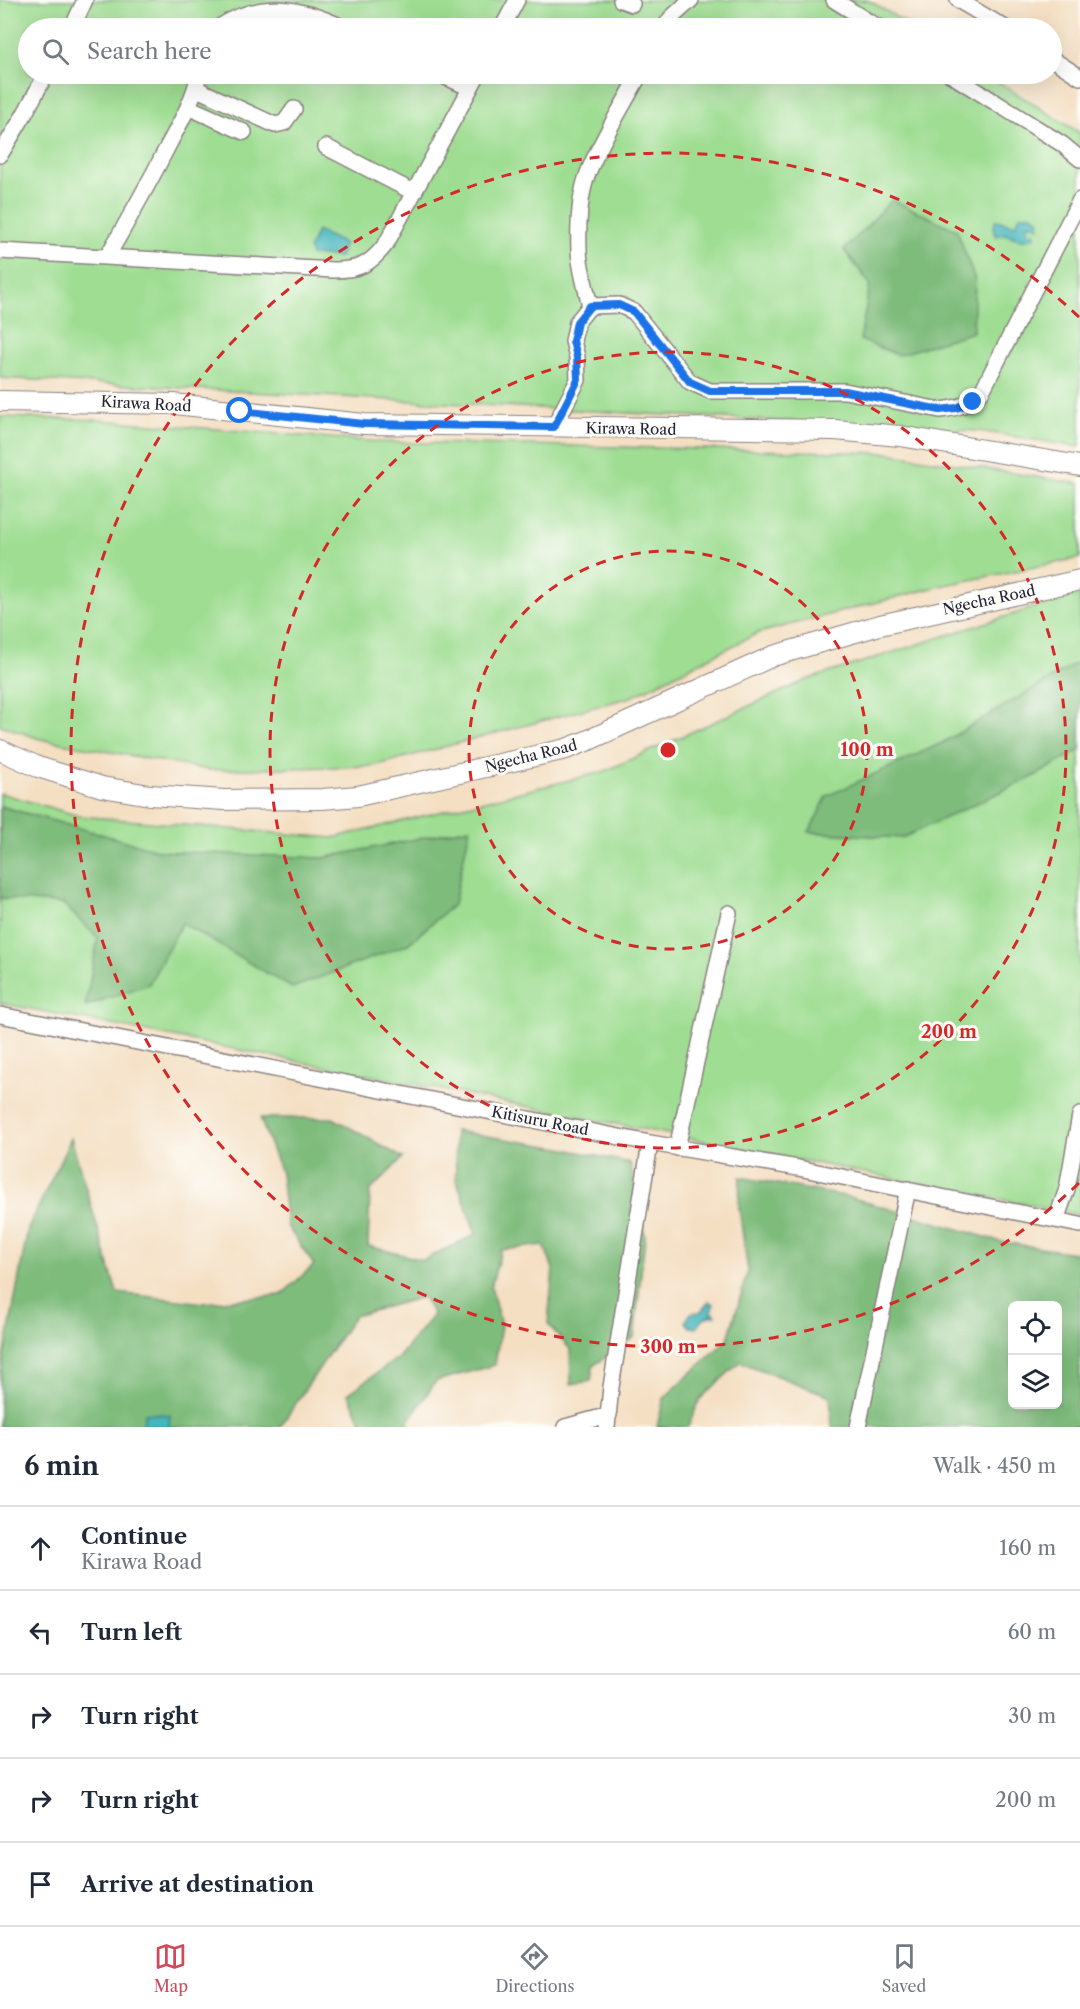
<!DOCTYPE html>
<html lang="en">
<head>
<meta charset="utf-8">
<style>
  :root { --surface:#fff; --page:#f6f6f7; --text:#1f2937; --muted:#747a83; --line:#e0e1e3; --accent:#d1495b }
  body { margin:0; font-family:"Libre Caslon Text",serif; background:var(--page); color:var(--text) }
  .controls { position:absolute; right:18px; bottom:18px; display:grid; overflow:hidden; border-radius:9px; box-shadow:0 6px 24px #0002 }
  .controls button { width:54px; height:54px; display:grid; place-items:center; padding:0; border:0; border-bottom:2px solid var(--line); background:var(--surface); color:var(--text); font:30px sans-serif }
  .stop { position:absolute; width:18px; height:18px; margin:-14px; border:4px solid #1a73e8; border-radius:50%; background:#fff }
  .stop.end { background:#1a73e8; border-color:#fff; box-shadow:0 2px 6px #0008 }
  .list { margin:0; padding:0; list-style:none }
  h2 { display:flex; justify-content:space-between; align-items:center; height:78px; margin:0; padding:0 24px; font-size:26px }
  h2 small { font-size:20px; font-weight:400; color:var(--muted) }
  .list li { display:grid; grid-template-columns:39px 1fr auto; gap:18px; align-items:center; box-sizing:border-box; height:84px; padding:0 24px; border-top:2px solid var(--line) }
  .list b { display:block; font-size:22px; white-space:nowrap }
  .list p { margin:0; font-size:20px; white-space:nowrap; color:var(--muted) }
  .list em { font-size:20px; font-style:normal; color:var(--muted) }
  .icon { flex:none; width:33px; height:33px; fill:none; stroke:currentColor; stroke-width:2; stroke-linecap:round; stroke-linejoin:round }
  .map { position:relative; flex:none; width:1080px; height:1427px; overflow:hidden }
  .search { position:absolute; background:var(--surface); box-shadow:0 6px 24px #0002; left:18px; right:18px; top:18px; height:66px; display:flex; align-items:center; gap:15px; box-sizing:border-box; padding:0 21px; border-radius:33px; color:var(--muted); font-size:22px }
  .sheet { height:498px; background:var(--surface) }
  nav { display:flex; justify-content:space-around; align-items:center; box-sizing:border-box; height:84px; border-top:2px solid var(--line); background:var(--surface); font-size:16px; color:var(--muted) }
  nav a { display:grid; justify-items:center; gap:3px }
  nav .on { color:var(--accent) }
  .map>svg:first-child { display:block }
  .green { fill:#9edd92; stroke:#608066; stroke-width:1.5 }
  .forest { fill:#7ebc7c; stroke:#506f5c; stroke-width:1.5; fill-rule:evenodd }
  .water { fill:#47b7bd; stroke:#346c7c; stroke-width:1.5 }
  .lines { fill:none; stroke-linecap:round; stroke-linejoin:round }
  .minor-casing { stroke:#8b807f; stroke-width:18 }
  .major-casing { stroke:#8b807f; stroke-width:22 }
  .minor { stroke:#fff; stroke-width:15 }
  .major { stroke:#fff; stroke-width:20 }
  .route { stroke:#1a73e8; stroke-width:8 }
  .ring { fill:none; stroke:#d62828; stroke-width:3; stroke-dasharray:10 8 }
  .labels { text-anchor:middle; stroke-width:6; stroke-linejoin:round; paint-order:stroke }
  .street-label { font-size:15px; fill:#22223b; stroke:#fdfcf7 }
  .centre { fill:#d62828; stroke:#fdfcf7; stroke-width:3 }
  .ring-label { font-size:18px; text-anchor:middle; font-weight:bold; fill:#d62828; stroke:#fdfcf7; stroke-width:6; stroke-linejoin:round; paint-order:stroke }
</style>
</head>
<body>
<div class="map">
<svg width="1080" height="1427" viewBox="0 0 1080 1427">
  <rect width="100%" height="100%" fill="#fdfcf7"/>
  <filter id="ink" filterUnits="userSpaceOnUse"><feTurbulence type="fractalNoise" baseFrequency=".0167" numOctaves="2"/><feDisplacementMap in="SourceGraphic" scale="12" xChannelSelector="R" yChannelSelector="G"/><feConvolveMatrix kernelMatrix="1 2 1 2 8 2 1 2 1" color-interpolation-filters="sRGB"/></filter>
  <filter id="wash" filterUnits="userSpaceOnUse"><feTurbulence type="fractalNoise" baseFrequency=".008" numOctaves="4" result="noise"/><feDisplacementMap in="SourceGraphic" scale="24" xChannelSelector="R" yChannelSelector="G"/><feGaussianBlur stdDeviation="1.35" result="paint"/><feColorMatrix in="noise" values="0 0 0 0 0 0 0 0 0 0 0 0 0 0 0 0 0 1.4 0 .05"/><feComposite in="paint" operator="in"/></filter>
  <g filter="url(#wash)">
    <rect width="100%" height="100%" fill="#f4dfc3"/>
    <!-- green -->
    <path class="green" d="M0 0H868L914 28H28V74H985L1080 133V447L979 431 627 413 0 378Z
      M0 417 101 420 382 442 888 453 1080 484V558L940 586 758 633 631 697 373 766 209 770 40 739 0 725Z
      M1080 593V1215L0 1003V793L79 816 333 838 603 772 809 679Z"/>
    <!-- forest -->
    <path class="forest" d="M892 200 957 230 975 280 973 332 898 355 860 340 870 284 844 250Z
      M1080 661V750L1035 776 902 838 809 832 827 796 942 743Z
      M0 806 161 851 323 858 470 828 454 904 408 944 292 988 182 923 149 984 85 1006 98 938 63 904 0 898Z
      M260 1118H333L403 1158 370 1191 368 1246 423 1260 476 1234 456 1178 455 1131 561 1148 630 1163 645 1236 634 1337 593 1366 591 1381 571 1384 570 1349 548 1324 553 1269 544 1245 501 1250 491 1287 501 1325 495 1365 436 1381 408 1422 409 1427H364L348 1394 399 1357 433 1315 423 1297 354 1316 280 1427H0V1378L28 1229 71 1138 117 1293 204 1303 281 1295 314 1265 287 1226 281 1173Z
      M740 1177 849 1197 1002 1242 1080 1254V1390L1076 1405 1080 1427H832L830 1396 740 1362 700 1399 688 1427H657L664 1398 728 1339 748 1271 739 1208ZM1012 1306H1058V1404H1012Z"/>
    <!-- water -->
    <path class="water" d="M1020 215H1031L1040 220 1039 227 1033 224H1026L1029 233 1034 232 1035 237C1024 241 1016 239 1006 234L996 236 993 228 996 220 1016 225Z
      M317 231 345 244 340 257 311 255 309 249Z
      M709 1302 714 1304 710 1314 714 1313 716 1316 706 1317 696 1328 690 1327 686 1322C688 1314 692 1312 700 1312Z
      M145 1413 170 1415 169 1427 143 1426Z"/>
  </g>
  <g filter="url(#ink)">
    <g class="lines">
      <defs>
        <path id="minor" d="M621 0 632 4
          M834 0 879 28
          M958 0 1005 28
          M72 28 85 0
          M218 28C259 0 298 6 344 28
          M502 28 517 0
          M664 28 671 18 691 0
          M1052 59 1080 77
          M439 74 470 88
          M950 74 1062 144 1080 159
          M197 89 275 125 284 123 294 109
          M188 107 244 132
          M326 147 413 192
          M0 155 24 115 46 74
          M0 251 333 270C359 270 370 265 386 244L478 74
          M107 257C129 219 150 181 170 142 182 120 194 98 199 74
          M590 306 619 305 634 312 690 382 710 391H845L940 410C958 408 970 405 982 391L1080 200
          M590 306C586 288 580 269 579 251 578 225 579 196 588 173 602 138 623 106 640 74
          M554 427 578 380 577 357 573 341 577 322 590 306
          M0 1015 650 1143 798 1168 1080 1225
          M677 1148 729 913
          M1056 1220 1067 1189 1080 1115
          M565 1427 609 1415
          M607 1427 611 1387 650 1143
          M858 1427 908 1189"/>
        <path id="major" d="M0 401 174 404 364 424 835 430 900 436 1080 466
          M0 750 38 767 102 787 150 795 224 800 322 799 358 796 566 749 589 740 773 656 880 625 1080 580"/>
      </defs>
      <!-- minor casing -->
      <use href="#minor" class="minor-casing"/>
      <!-- major casing -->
      <use href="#major" class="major-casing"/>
      <!-- minor -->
      <use href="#minor" class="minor"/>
      <!-- major -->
      <use href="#major" class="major"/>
    </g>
  </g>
  <g class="lines" filter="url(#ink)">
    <!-- route -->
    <path class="route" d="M240 411 364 424 554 427 578 380 577 357 573 341 577 322 590 306 619 305 634 312 690 382 710 391H845L940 410 956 408 973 402"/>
  </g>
  <!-- distance rings -->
  <g class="ring">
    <circle cx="668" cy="750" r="199"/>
    <circle cx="668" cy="750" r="398"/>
    <path d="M1079 1183A597 597 0 1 1 1079 317"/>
  </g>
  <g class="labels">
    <!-- street labels -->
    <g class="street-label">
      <text transform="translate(146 404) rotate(3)" y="5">Kirawa Road</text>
      <text transform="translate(631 429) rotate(1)" y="5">Kirawa Road</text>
      <text transform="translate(989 600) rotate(-12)" y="5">Ngecha Road</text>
      <text transform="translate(531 756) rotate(-14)" y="5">Ngecha Road</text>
      <text transform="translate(540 1121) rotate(11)" y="5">Kitisuru Road</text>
    </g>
  </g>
  <circle cx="668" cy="750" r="9" class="centre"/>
  <g class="ring-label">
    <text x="867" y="756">100 m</text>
    <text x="949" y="1038">200 m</text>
    <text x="668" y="1353">300 m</text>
  </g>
</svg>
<div class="controls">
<button><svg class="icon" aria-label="locate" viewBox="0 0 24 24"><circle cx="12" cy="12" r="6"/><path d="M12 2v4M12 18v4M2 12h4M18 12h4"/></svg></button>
<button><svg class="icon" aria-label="layers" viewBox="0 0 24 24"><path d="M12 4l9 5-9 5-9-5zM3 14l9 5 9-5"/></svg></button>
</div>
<div class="stop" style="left:240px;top:411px"></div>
<div class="stop end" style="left:973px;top:402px"></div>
<div class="search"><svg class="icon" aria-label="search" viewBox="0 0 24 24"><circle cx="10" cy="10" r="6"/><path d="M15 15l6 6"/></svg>Search here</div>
</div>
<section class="sheet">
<h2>6 min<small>Walk · 450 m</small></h2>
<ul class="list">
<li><svg class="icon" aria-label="ahead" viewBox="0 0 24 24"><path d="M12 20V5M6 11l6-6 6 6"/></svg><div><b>Continue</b><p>Kirawa Road</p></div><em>160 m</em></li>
<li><svg class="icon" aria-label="left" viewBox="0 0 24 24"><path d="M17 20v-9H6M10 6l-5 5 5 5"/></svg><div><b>Turn left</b></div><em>60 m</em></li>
<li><svg class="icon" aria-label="right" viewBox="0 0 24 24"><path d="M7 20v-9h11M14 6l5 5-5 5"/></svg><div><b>Turn right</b></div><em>30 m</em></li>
<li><svg class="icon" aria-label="right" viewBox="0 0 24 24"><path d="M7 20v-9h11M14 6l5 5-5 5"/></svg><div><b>Turn right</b></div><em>200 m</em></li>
<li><svg class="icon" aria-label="arrive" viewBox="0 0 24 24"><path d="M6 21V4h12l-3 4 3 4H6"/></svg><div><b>Arrive at destination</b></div></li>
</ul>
</section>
<nav>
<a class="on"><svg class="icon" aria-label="map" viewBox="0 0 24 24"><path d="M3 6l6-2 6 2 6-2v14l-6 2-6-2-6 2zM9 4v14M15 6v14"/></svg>Map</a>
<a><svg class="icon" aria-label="directions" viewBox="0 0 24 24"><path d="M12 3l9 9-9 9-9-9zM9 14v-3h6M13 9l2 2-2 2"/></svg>Directions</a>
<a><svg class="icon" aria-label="saved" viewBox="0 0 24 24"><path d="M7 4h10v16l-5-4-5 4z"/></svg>Saved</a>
</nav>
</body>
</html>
